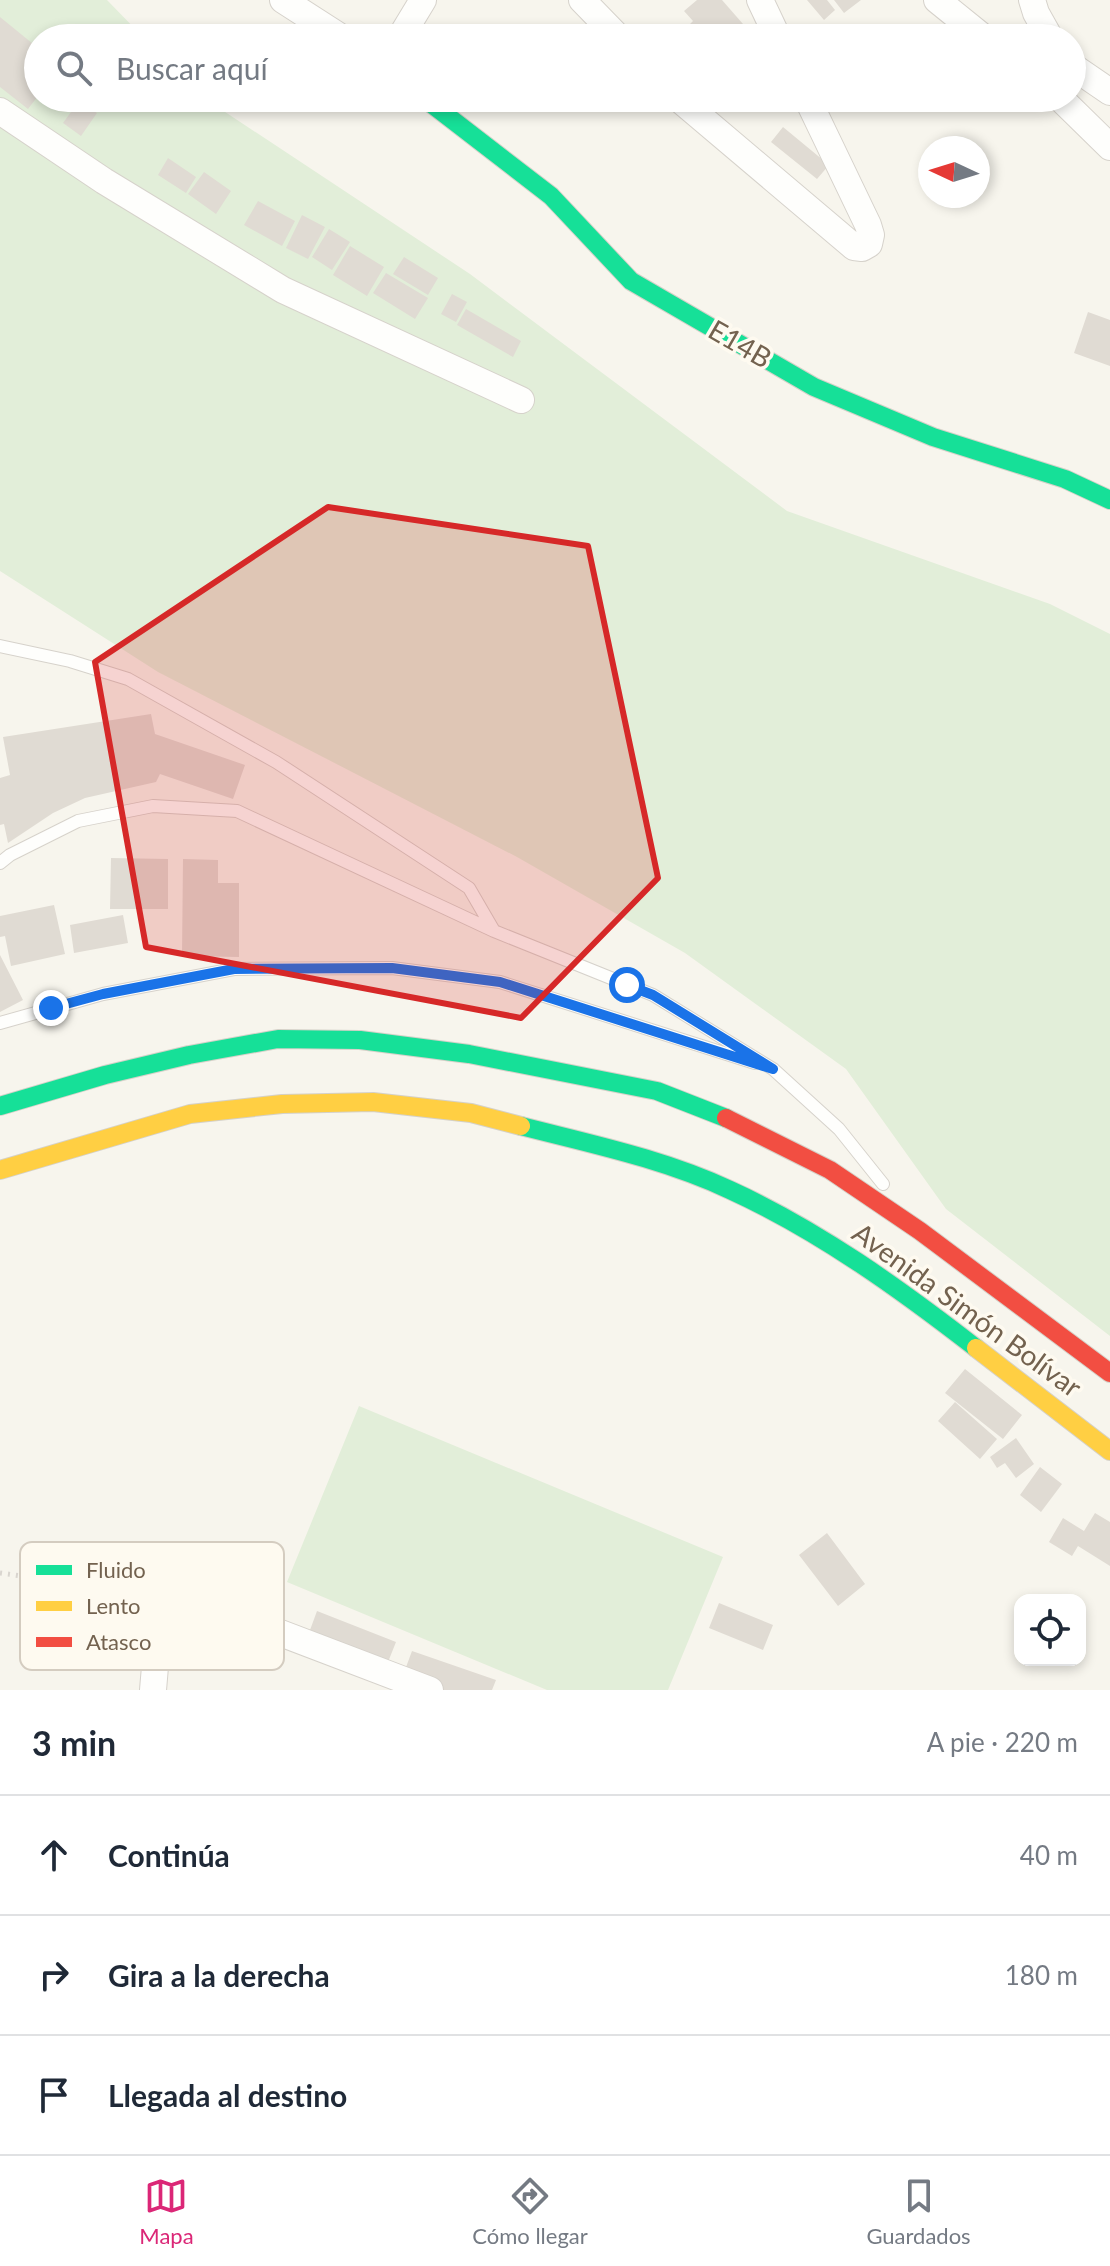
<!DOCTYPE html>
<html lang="es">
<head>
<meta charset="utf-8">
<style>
  :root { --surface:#fff; --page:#f6f6f7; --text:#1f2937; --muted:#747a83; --line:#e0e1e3; --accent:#db2777 }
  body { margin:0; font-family:Lato,sans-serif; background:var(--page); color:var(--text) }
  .controls { position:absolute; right:24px; bottom:24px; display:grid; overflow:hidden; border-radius:16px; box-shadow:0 4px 12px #0003 }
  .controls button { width:72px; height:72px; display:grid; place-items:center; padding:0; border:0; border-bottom:2px solid var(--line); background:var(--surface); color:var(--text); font:40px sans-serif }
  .compass { position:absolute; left:918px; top:136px; width:72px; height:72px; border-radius:50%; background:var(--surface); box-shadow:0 4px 12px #0003; rotate:274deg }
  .stop { position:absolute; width:24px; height:24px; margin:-18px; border:6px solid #1a73e8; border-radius:50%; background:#fff }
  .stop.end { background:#1a73e8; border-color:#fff; box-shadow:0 2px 8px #0008 }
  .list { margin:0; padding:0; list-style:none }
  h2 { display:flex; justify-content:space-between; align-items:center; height:104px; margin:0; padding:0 32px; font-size:34px }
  h2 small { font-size:26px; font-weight:400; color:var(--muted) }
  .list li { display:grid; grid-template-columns:52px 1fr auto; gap:24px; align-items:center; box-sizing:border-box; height:120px; padding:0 32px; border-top:2px solid var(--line) }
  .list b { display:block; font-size:30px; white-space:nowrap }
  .list em { font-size:26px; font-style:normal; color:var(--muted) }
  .icon { flex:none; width:44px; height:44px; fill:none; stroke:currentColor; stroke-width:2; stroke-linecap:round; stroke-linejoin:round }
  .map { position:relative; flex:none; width:1110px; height:1690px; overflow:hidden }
  .search { position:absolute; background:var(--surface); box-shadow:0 4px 12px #0003; left:24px; right:24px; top:24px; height:88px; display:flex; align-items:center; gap:20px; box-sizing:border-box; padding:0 28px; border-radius:44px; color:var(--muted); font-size:30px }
  .sheet { height:464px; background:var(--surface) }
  nav { display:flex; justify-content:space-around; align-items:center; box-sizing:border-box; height:112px; border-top:2px solid var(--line); background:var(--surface); font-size:22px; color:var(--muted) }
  nav a { display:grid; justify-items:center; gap:4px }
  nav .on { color:var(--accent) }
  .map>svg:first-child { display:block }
  .green { fill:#e2eed9 }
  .building { fill:#e0dbd3 }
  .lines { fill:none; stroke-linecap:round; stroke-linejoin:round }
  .lane-casing { stroke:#d6d2cb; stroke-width:14 }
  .street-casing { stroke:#d6d2cb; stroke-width:28 }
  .fast-casing { stroke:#d5d1c8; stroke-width:20 }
  .slow-casing { stroke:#d5d1c8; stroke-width:20 }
  .jam-casing { stroke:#d5d1c8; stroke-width:20 }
  .path { stroke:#d9d5cf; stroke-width:5; stroke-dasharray:2 6; stroke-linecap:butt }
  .lane { stroke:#fefefc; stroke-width:12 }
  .street { stroke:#fefefc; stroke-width:26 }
  .fast { stroke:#16e098; stroke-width:18 }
  .slow { stroke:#ffcf43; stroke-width:18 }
  .jam { stroke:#f24e42; stroke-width:18 }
  .route { stroke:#1a73e8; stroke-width:10 }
  .marked { fill:#d62828; fill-opacity:0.2; stroke:#d62828; stroke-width:6; stroke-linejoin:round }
  .labels { text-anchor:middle; stroke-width:7; stroke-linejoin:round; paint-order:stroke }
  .street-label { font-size:28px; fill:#73624f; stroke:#fefaf0 }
  .key { fill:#fefaf0; stroke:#d4ccc0; stroke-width:2 }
  .key-label { font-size:22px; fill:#73624f }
</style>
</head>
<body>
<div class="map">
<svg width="1110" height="1690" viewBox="0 0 1110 1690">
  <rect width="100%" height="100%" fill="#f7f5ed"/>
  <!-- green -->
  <path class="green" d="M0 0H107L144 38H38V98H204L470 274 787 511 1050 604 1110 634V1336L946 1209 846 1069 685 953 517 857 158 672 0 571Z
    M359 1406 723 1557 668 1690H547L287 1582Z"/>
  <!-- building -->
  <path class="building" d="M697 0H722L743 24 727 38H689L683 31 693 21 684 11Z
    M807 0H827L835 10 824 20Z
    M834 0H861L844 13Z
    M0 17 38 48V96L28 109 0 87Z
    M79 101 97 113 81 136 63 123Z
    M783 127 829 165 817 179 771 142Z
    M168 158 196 177 186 193 158 175Z
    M204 172 231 191 216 214 188 194Z
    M258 201 295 221 282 246 244 225Z
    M302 215 325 227 308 259 286 248Z
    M329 229 350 242 332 270 312 257Z
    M350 246 384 267 367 296 333 275Z
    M404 257 438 278 428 295 393 274Z
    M386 273 428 298 415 319 373 293Z
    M452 294 467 302 456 322 441 314Z
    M466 309 521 341 513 357 457 325Z
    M1088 312 1110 320V366L1074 353Z
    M151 714 155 734 245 765 233 799 160 774 156 782 85 798 53 813 8 843 4 824 0 825V778L10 775 3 737Z
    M111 858 168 859V909H110Z
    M183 859 218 860V883H239V957L182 956Z
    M54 905 65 954 11 966 5 936 0 937V916Z
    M123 915 128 943 74 953 70 925Z
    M0 955 23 1000 0 1012Z
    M965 1369 1022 1415 1003 1439 945 1393Z
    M955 1402 997 1439 980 1459 938 1421Z
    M1016 1438 1034 1464 1016 1478 1005 1463 997 1468 990 1457Z
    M1040 1467 1062 1484 1041 1512 1020 1495Z
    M1095 1513 1110 1522V1566L1078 1546 1072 1556 1049 1542 1063 1518 1084 1531Z
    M827 1533 865 1584 838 1606 799 1555Z
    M719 1603 773 1625 763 1650 709 1628Z
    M317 1611 396 1642 384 1672 306 1641Z
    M412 1651 496 1680 492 1690H438L402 1678Z"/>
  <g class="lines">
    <defs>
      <path id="lane" d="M0 646 70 661 128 679 276 762 469 888 494 931
        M0 863 10 855 78 821 153 806 237 811 494 931 653 995 773 1069 839 1129 883 1184
        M0 1023 103 994 234 969 392 968 500 982 755 1063"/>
      <path id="street" d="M283 0 342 38
        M582 0 619 38
        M760 0 778 38
        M937 0 984 38
        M1032 0 1036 13 1050 38
        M400 38 423 0
        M1072 66 1110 92
        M678 98 854 247 862 248 869 244 871 235 868 225 807 98
        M1060 98 1110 147
        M0 111 104 181 283 290 521 400
        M153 1690 161 1596 241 1618 430 1690"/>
      <path id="fast" d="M424 98 551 196 631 281 814 387 933 437 1065 479 1110 500
        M0 1106 105 1075 189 1055 278 1039 360 1040 469 1054 657 1091 726 1118
        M521 1126C591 1144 664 1159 730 1190 818 1230 900 1289 976 1348"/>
      <path id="slow" d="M0 1170 190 1114 282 1104 373 1102 471 1113 521 1126
        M976 1348 1110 1451"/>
      <path id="jam" d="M726 1118 830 1170 920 1231 1110 1373"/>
    </defs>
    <!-- lane casing -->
    <use href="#lane" class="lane-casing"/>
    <!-- street casing -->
    <use href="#street" class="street-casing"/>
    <!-- fast casing -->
    <use href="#fast" class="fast-casing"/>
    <!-- slow casing -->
    <use href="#slow" class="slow-casing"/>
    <!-- jam casing -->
    <use href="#jam" class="jam-casing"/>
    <!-- path -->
    <path class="path" d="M0 1573 138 1592"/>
    <!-- lane -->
    <use href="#lane" class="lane"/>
    <!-- street -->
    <use href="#street" class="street"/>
    <!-- fast -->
    <use href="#fast" class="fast"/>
    <!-- slow -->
    <use href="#slow" class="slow"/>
    <!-- jam -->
    <use href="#jam" class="jam"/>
  </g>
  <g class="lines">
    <!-- route -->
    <path class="route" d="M51 1008 103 994 234 969 392 968 500 982 773 1069 653 995 627 985"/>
  </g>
  <!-- marked area -->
  <path class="marked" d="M328 507 588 546 658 878 521 1018 146 947 95 662Z"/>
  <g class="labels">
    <!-- street labels -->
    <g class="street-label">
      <text transform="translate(740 344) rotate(30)" y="10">E14B</text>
      <text transform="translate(967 1310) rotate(36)" y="10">Avenida Simón Bolívar</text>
    </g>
  </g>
  <!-- legend -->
  <rect x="20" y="1542" width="264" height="128" rx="12" class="key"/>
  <rect x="36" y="1565" width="36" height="10" fill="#16e098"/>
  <rect x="36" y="1601" width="36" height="10" fill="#ffcf43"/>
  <rect x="36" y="1637" width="36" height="10" fill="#f24e42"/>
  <g class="key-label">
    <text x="86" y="1578">Fluido</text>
    <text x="86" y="1614">Lento</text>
    <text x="86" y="1650">Atasco</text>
  </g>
</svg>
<div class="controls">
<button><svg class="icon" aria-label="locate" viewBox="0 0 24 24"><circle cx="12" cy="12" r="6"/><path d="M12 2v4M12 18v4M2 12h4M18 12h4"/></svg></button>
</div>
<svg class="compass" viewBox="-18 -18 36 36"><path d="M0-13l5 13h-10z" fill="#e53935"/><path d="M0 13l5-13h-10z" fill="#747a83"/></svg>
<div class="stop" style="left:627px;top:985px"></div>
<div class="stop end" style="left:51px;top:1008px"></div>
<div class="search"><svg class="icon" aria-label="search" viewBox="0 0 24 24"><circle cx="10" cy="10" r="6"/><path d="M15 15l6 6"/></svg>Buscar aquí</div>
</div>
<section class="sheet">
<h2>3 min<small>A pie · 220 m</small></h2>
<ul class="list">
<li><svg class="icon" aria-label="ahead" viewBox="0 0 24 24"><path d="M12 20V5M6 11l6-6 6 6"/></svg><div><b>Continúa</b></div><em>40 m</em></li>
<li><svg class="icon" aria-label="right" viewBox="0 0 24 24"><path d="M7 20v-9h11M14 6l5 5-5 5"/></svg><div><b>Gira a la derecha</b></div><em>180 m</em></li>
<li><svg class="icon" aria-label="arrive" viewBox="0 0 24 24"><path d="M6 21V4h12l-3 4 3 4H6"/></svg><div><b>Llegada al destino</b></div></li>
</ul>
</section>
<nav>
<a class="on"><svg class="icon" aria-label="map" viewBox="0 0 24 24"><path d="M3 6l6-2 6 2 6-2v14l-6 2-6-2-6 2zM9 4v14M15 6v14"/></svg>Mapa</a>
<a><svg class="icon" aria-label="directions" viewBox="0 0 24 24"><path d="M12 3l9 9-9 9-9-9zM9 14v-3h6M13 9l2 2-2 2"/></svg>Cómo llegar</a>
<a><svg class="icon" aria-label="saved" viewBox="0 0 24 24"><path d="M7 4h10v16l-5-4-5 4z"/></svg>Guardados</a>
</nav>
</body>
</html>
